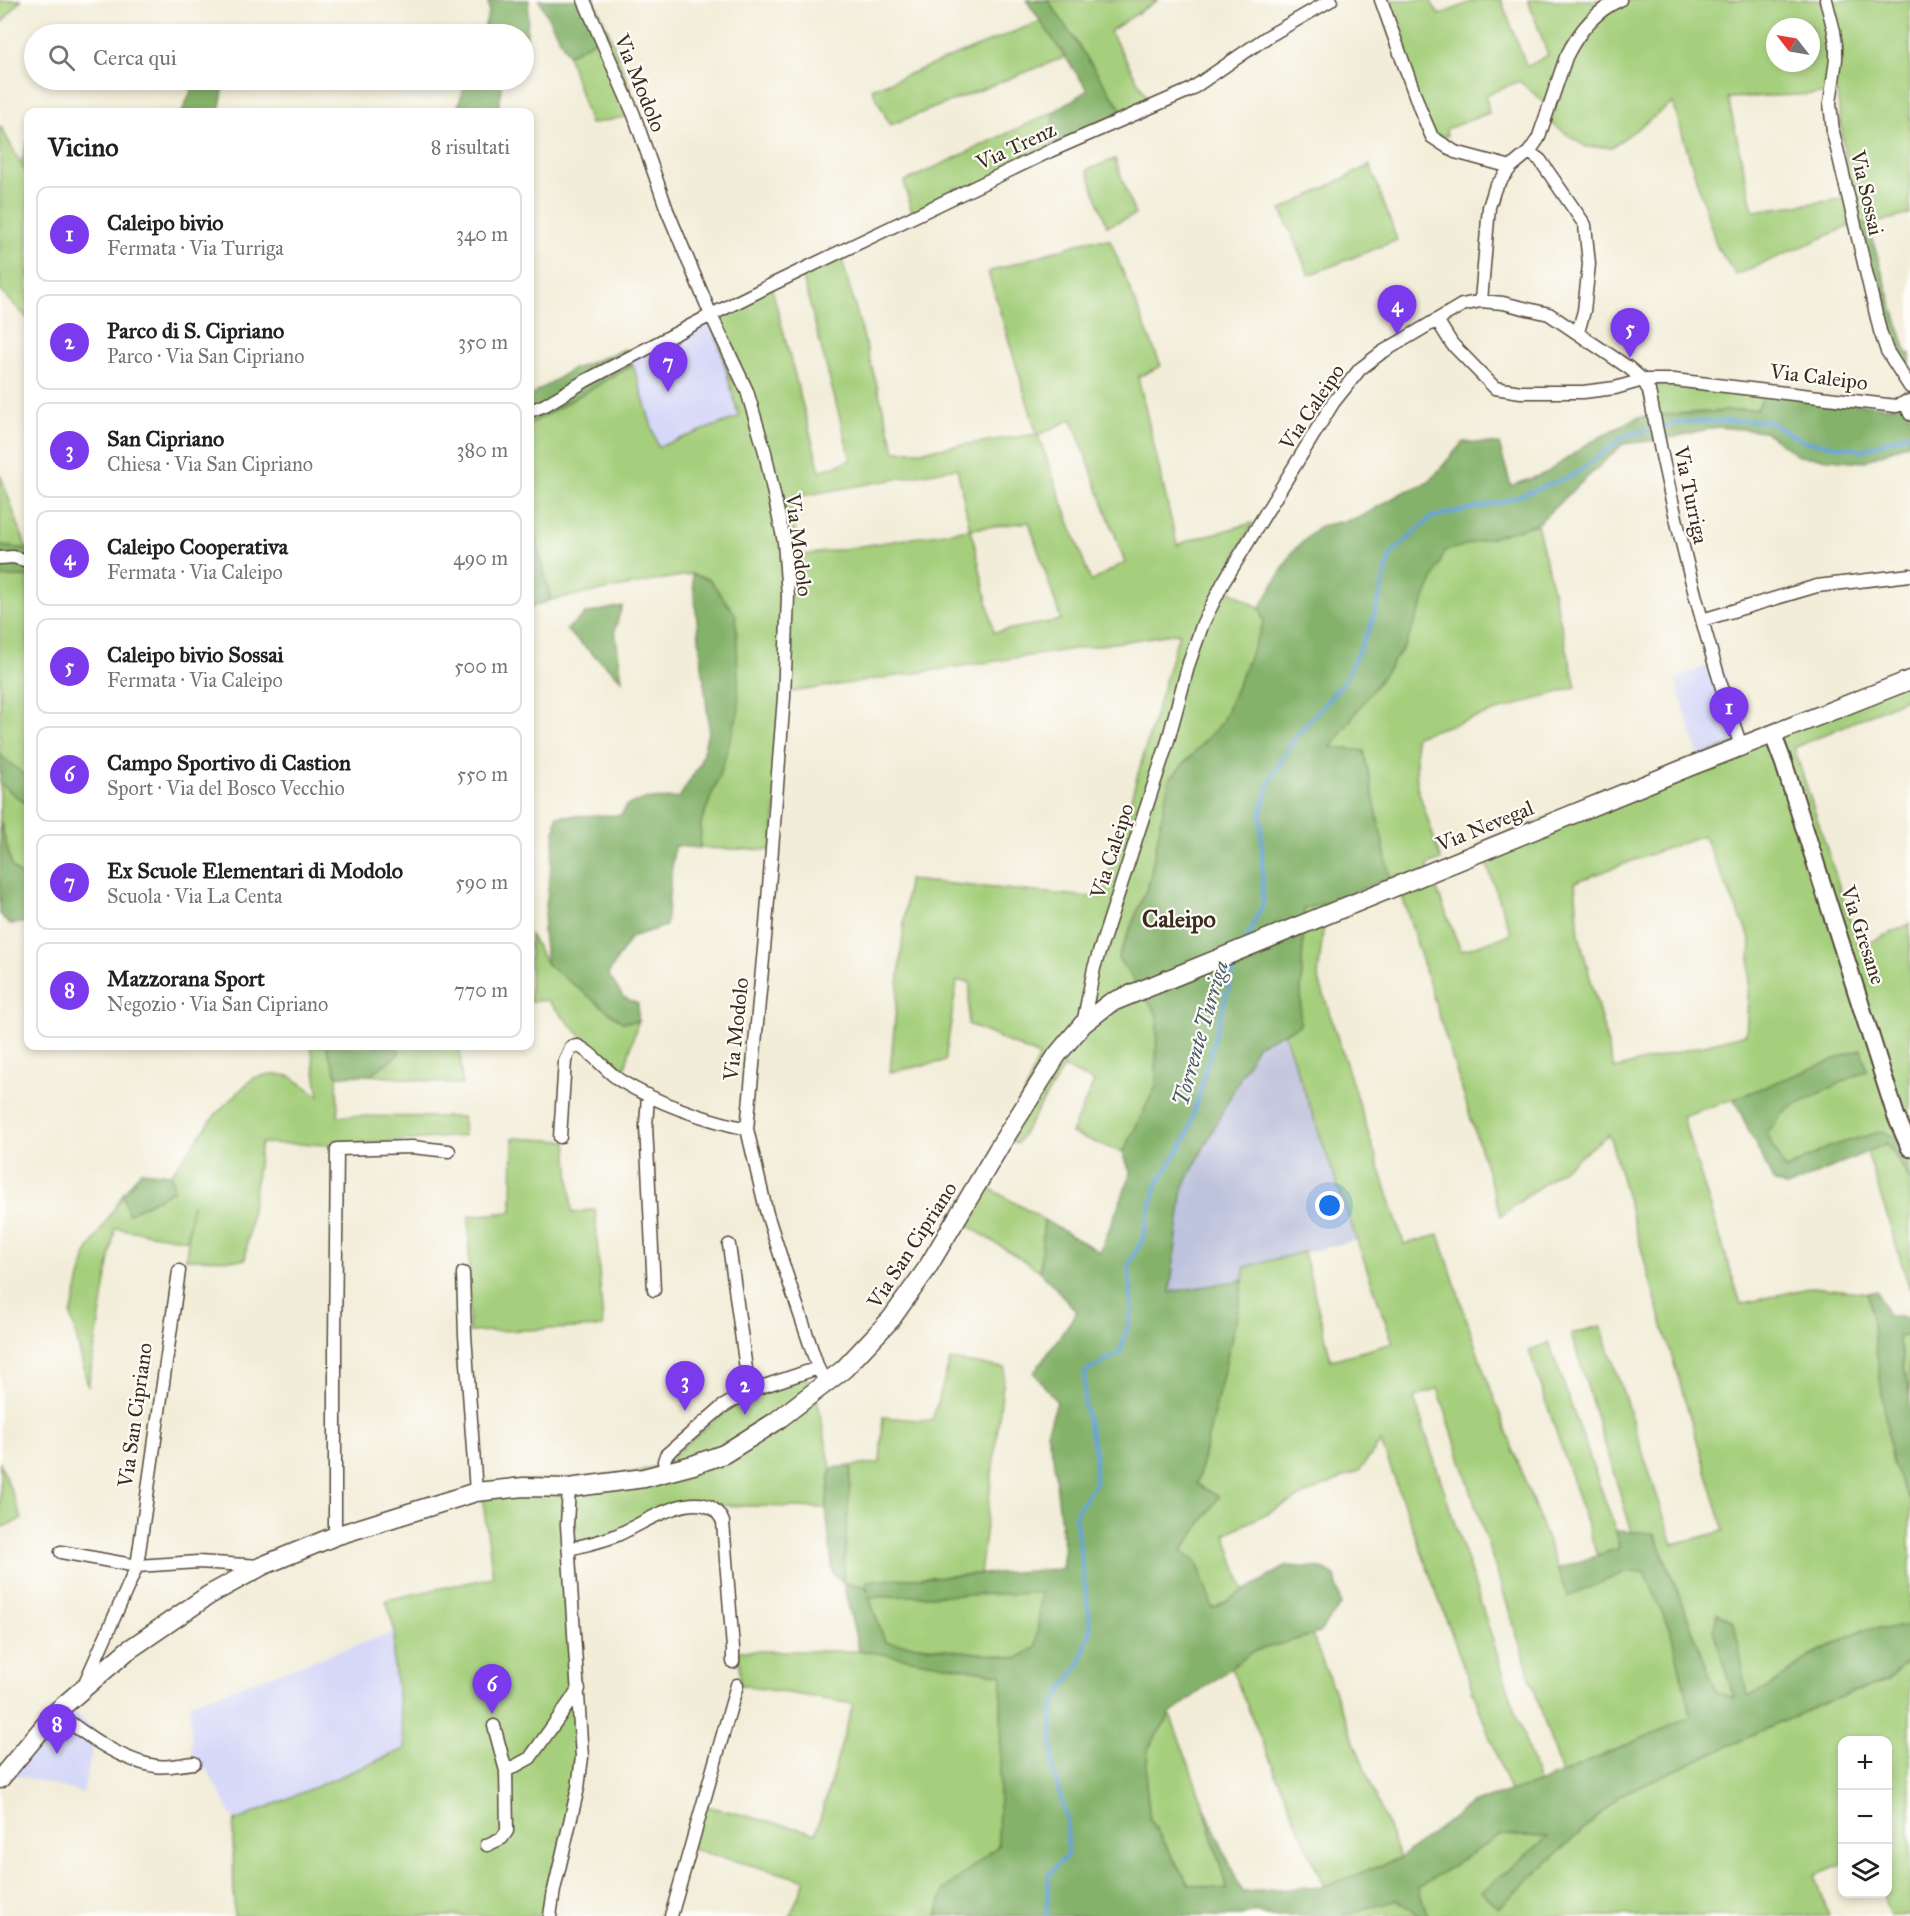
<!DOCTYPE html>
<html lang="it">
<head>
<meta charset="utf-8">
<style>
  :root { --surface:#fff; --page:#f2f2f2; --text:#202124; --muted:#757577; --line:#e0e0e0; --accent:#7c3aed }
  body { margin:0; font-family:"IM FELL Great Primer",serif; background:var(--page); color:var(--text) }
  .controls { position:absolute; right:18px; bottom:18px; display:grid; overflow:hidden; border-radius:12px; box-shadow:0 3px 9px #0003 }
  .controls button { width:54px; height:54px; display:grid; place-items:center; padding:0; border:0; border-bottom:2px solid var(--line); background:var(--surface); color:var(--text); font:30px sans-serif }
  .compass { position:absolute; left:1766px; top:18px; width:54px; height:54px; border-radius:50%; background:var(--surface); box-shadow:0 3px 9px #0003; rotate:301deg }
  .you { position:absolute; left:1330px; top:1206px; width:21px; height:21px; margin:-15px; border:4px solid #fff; border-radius:50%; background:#1a73e8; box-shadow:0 0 0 9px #1a73e833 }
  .badge { display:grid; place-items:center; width:39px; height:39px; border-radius:50%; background:var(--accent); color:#fff; font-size:20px; font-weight:700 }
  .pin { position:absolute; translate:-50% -50px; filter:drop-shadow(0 2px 3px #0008) }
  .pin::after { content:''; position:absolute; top:32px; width:21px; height:18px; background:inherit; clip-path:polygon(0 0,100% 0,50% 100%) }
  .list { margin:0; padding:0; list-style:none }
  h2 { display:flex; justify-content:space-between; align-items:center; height:78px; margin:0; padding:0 24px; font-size:26px }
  h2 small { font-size:20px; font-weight:400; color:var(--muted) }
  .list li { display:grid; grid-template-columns:39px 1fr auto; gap:18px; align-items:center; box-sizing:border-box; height:96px; margin:0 12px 12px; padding:0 12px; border:2px solid var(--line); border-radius:12px }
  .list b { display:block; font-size:22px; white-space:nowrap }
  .list p { margin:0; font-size:20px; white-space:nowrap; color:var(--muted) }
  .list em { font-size:20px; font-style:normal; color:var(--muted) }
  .icon { flex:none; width:33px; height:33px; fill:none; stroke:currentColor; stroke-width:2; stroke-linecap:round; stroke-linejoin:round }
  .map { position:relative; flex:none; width:1910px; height:1916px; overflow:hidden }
  .search { position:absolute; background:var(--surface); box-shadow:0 3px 9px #0003; left:24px; top:24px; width:510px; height:66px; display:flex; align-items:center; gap:15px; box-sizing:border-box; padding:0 21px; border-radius:33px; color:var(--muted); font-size:22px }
  .panel { position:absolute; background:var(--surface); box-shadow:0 3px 9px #0003; left:24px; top:108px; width:510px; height:942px; border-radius:12px }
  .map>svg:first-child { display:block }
  .built { fill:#d6d8f8 }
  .industrial { fill:#bec3dd }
  .green { fill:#a5cf7b; stroke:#707c4c; stroke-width:1.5; fill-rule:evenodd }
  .forest { fill:#84b26b; stroke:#606e44; stroke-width:1.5; fill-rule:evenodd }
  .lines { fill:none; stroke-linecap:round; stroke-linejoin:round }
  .stream { stroke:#66a3d8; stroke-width:4 }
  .minor-casing { stroke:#56473a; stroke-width:15 }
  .tertiary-casing { stroke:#56473a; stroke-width:20 }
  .secondary-casing { stroke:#56473a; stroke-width:21 }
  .minor { stroke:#fff; stroke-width:12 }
  .tertiary { stroke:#fff; stroke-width:16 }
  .secondary { stroke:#fff; stroke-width:18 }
  .labels { text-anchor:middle; stroke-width:4.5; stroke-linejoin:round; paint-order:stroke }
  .street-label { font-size:21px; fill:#3b2a1e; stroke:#fdfcf7 }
  .water-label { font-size:22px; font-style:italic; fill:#4c5a68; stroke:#fdfcf7 }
  .quarter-label { font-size:24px; font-weight:bold; fill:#3b2a1e; stroke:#fdfcf7 }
</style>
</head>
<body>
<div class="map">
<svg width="1910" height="1916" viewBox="0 0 1910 1916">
  <rect width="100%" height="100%" fill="#fdfcf7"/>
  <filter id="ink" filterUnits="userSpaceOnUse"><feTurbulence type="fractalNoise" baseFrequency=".0167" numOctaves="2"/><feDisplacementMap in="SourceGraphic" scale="12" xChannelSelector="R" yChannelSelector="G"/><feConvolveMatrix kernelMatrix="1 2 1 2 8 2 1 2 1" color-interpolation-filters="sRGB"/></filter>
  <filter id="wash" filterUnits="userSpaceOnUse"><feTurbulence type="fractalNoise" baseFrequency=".008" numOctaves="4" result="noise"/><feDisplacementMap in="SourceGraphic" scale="24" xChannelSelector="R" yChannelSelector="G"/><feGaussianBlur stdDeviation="1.35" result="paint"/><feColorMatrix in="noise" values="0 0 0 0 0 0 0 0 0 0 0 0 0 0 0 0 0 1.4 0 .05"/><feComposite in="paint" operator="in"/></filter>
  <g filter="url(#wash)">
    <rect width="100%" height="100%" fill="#f2edd8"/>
    <!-- built -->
    <path class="built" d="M711 315 740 416 658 447 629 358Z
      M1720 660 1745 739 1699 757 1675 679Z
      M395 1632 393 1659 405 1749 235 1821 207 1770H197L195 1757H192L190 1703Z
      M63 1700 96 1733 83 1793 11 1774Z"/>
    <!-- industrial -->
    <path class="industrial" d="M1284 1033 1358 1240 1245 1267 1243 1280 1170 1292 1183 1188 1257 1045Z"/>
    <!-- green -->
    <path class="green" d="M0 0H21L0 25Z
      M1048 0H1158L1110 31 1152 107 1127 118Z
      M1380 0H1430L1439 15 1476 0H1501L1527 67 1548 55 1528 0H1600L1601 5 1612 0H1910V214L1868 225 1857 223 1736 275 1717 247 1673 103 1612 147H1586L1545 119 1551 108 1519 81 1486 95 1489 113 1446 129 1447 136 1424 137ZM1775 27H1811V63H1775ZM1837 93 1850 198 1753 211 1728 98Z
      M1041 21 1065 57 890 125 872 89Z
      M609 33 638 110 634 115 590 124 568 55Z
      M1055 111 1050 151 913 217 904 182Z
      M0 125 28 177V319L0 290Z
      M1115 159 1135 215 1107 226 1087 170Z
      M1370 165 1397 240 1309 275 1281 210Z
      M1090 240H1110L1161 366 1138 377 1177 545 1194 539 1253 523 1220 585 1260 608 1264 622 1222 722 1169 780 1149 883 1118 958 1157 1014 1156 1086 1123 1153 1071 1133 1094 1082 1064 1067 1017 1144 1005 1137 1014 1122 1039 1056 968 1024 970 982 957 981 945 1061 890 1072 908 880 1102 898 1179 633 785 693 772 850 700 848 701 823 722 768 692 574 551 600 530 516V424L633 365 658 447 739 417 711 315 771 285 820 471 851 460 801 271 840 252 895 451H920L1037 434 988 272ZM1072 419 1125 562 1091 582 1038 435ZM957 468 970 529 799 556 790 498ZM1029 522 1061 620 994 632 971 529Z
      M1649 383 1765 393 1757 409 1657 415Z
      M0 474 27 549 0 546Z
      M1537 524 1576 687 1415 736 1417 786 1441 860 1427 865 1461 951 1511 934 1480 845 1910 672V697L1794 748 1859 947 1910 924V1161L1896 1138 1831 1146 1785 1170 1766 1133 1786 1110 1866 1070 1861 1049 1734 1099 1682 1116 1741 1304 1812 1287 1868 1293 1892 1464 1910 1501V1623L1905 1627 1863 1629 1812 1655 1769 1687 1747 1696 1734 1623 1713 1630 1734 1698 1717 1693 1655 1533 1632 1532 1571 1334 1601 1326 1673 1544 1724 1531 1664 1330 1609 1134 1501 1216 1396 876 1390 878 1364 751 1330 748 1406 644 1444 551ZM1703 835 1751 940 1746 1034 1614 1069 1579 935 1575 882Z
      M0 577H28V778L0 755Z
      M0 783 19 799 28 804V879L26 881 12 867 0 820Z
      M1326 903 1318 977 1404 1244 1439 1235 1482 1366 1568 1596 1628 1571 1645 1572 1672 1635 1692 1717 1561 1773 1438 1388 1414 1398 1539 1783 1510 1792 1381 1442 1359 1471 1304 1495 1225 1534 1244 1591 1213 1609 1197 1562 1181 1552 1219 1497 1197 1484 1237 1315 1245 1267 1304 1252 1331 1360 1393 1343 1284 1033 1300 1025 1304 909Z
      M530 935 547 964 622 1022 638 1021 622 1079 547 1000 530 1002Z
      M311 1046H326L337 1076 338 1116 463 1117 464 1136 338 1145 261 1143 245 1260 186 1259 192 1204 187 1240 115 1228 88 1387 71 1315 86 1254 123 1194 128 1214 174 1190 171 1174 216 1114 253 1078 271 1074 290 1076 319 1096Z
      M397 1046H460L462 1085 370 1075 399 1054Z
      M513 1138 567 1141 572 1213 595 1209 603 1327 469 1332V1216L512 1212Z
      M1887 1143 1910 1180V1290L1867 1152Z
      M979 1182 1044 1220 1040 1271 956 1218Z
      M1910 1334V1398L1898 1336Z
      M1549 1343 1616 1531 1619 1548 1597 1555 1529 1350Z
      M950 1360 1005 1368 980 1574 867 1581 870 1597 1042 1593 1036 1646 1019 1658 885 1642 865 1586 843 1583 851 1466 880 1463 883 1417 932 1421Z
      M803 1378 814 1382 831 1468 826 1508 712 1505 681 1507 570 1548 583 1757 547 1916H234L233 1829 235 1821 405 1749 393 1659 395 1632 386 1600 493 1577 481 1486 635 1472 669 1463V1459L730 1407 764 1391Z
      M0 1462 22 1519 0 1528Z
      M1312 1635 1400 1858 1324 1887 1231 1668 1252 1652Z
      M739 1651H871L1002 1675 998 1846 944 1891 937 1916H790L805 1880 688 1848 702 1805 816 1833 853 1704 740 1685Z
      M1910 1658V1916H1890L1882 1894H1888V1740H1842V1865L1815 1875 1829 1916H1428L1417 1888 1500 1835 1548 1837 1482 1892 1498 1908 1622 1794 1826 1702 1886 1681Z
      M1170 1714 1204 1806 1227 1891 1189 1884 1150 1819 1146 1784 1148 1749Z
      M1399 1900 1418 1916H1341L1363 1909Z"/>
    <!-- forest -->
    <path class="forest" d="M488 0H529L525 61 524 62V34H482L489 12Z
      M539 0H594L609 33 568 55Z
      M1026 0H1048L1127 118 1050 151 1055 111 1088 90Z
      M196 80H225L219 112H182Z
      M467 80H502L498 112H456Z
      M27 142H28V177L21 163Z
      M1857 223 1868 225 1906 352 1910 354V380L1893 357 1885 334Z
      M625 349 633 365 530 424V396L571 370Z
      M1910 391V442L1863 462 1798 456 1764 431 1717 427 1666 439 1623 444 1537 524 1445 551 1406 644 1331 747 1364 751 1390 878 1326 903 1304 909 1300 1025 1257 1045 1183 1188 1170 1292 1243 1280 1237 1315 1197 1484 1219 1497 1181 1552 1197 1562 1213 1609 1287 1566 1322 1568 1335 1576 1341 1605 1319 1633 1252 1652 1170 1714 1148 1749 1146 1784 1150 1819 1189 1884 1227 1890 1204 1806 1242 1892 1324 1887 1400 1858 1471 1804 1539 1783 1691 1717 1672 1635 1645 1572 1628 1571 1568 1597 1557 1569 1619 1548 1616 1531 1654 1533 1717 1693 1734 1698 1713 1630 1718 1613 1734 1623 1748 1696 1769 1687 1812 1655 1864 1629 1905 1627 1910 1623V1658L1886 1681 1826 1702 1622 1794 1498 1908 1481 1892 1548 1837 1500 1835 1418 1888 1428 1916H1418L1399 1900 1363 1909 1341 1916H1267L1256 1911 1241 1916H937L943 1891 998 1846 1002 1675 871 1652 859 1651 843 1583 833 1574 826 1508 831 1468 851 1466 843 1583 865 1586 868 1593 867 1581 1062 1569 1064 1550 1053 1456 1047 1433 1057 1402 1034 1373 1077 1312 1040 1271 1044 1220 1100 1252 1131 1174 1123 1153 1156 1086 1157 1014 1118 958 1149 883 1169 780 1222 722 1264 622 1260 608 1293 551 1320 526 1359 518 1402 493 1429 482 1463 442 1499 444 1511 486 1546 473 1589 443 1638 417 1757 409 1765 393 1888 407 1904 400ZM1041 1593 1036 1646 1019 1658 885 1642 869 1597Z
      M530 516 551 600 530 608Z
      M0 546 27 549 28 551V577H0Z
      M692 574 709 579 736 615 739 710 722 768 701 823 700 848 674 846 666 926 631 937 608 974 623 997 638 1004V1021L622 1022 547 964 543 932 557 816 621 815 627 805 646 799 679 798 700 764 709 728Z
      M622 606 615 629 622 680 566 630 585 614Z
      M0 755 28 778V804L19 799 0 783Z
      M0 820 12 867 26 881 28 879V919L23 923 9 924 0 914Z
      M326 1046H397L399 1054 370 1075 337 1076Z
      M1861 1049 1867 1070 1786 1110 1767 1133 1785 1170 1831 1146 1883 1131 1896 1138 1910 1161V1180L1887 1143 1787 1187 1773 1181 1734 1099Z
      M141 1171 171 1174 174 1190 128 1214 123 1194Z
      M1877 1291 1888 1316 1910 1318V1334L1898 1336 1910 1398V1501L1892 1464 1868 1293Z"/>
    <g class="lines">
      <!-- stream -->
      <path class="stream" d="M1246 940 1263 904 1261 812 1271 779 1295 737 1343 683 1372 623 1391 554 1432 517 1503 502 1574 475 1625 436 1682 422 1768 421 1803 441 1863 450 1910 433
        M1046 1916 1049 1874 1068 1854 1067 1820 1053 1770 1052 1711 1062 1690 1079 1665 1091 1628 1075 1514 1095 1483V1452L1084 1405 1085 1372 1120 1353 1132 1310 1129 1264 1142 1240 1156 1186 1187 1137 1234 968 1238 958"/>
    </g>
  </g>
  <g filter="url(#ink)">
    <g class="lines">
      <defs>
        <path id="minor" d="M584 0 634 115 667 210 711 315 747 391 765 452 784 542 788 596 784 697 765 938 747 1129 767 1214 785 1270 818 1368 826 1384
          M1381 0 1420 109 1432 137 1455 152 1511 167 1529 152 1540 160 1585 225 1589 264 1584 311 1578 332
          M1826 0 1834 31 1836 45V59L1830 103 1833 132 1880 331 1887 351 1910 387
          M1529 152 1538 139 1545 119 1566 57C1578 33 1594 11 1620 0
          M1481 301 1489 207 1495 188 1511 167
          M1437 320 1452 344 1495 388 1521 392H1583L1615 388 1643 380H1674L1896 406 1910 401
          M1905 402 1910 414
          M530 411 545 405 585 381 711 315 771 285 1050 151 1190 90 1267 37 1331 0
          M0 558 13 557 28 561
          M1702 620 1817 586 1910 575
          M1083 1024 1094 968 1167 744 1189 663 1203 623 1223 583 1333 403 1360 369 1381 353 1462 305 1481 301 1503 303 1549 314 1629 368 1643 380 1649 391C1672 511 1701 630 1741 746
          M648 1095 646 1126 654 1290
          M560 1137 565 1061 571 1047 578 1046C594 1053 605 1071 621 1081 659 1104 703 1119 747 1129
          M729 1245 749 1391
          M463 1273 465 1335 476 1492
          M666 1473 664 1461 666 1455 722 1407 749 1391 818 1368
          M335 1536V1342L337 1149 412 1147 449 1151
          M569 1549C584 1545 600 1542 615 1536 642 1525 705 1479 723 1522L733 1648V1662
          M61 1552 137 1566 198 1562 261 1566
          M84 1685 137 1566 179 1271
          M56 1712C83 1733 121 1761 156 1766 167 1768 182 1764 194 1763
          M494 1726 506 1771 530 1758 579 1689
          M487 1845 502 1838 507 1831 506 1771
          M550 1916 554 1890 578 1788 582 1757 567 1525 569 1488
          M671 1916 737 1685"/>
        <path id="tertiary" d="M1773 735 1784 764 1896 1116 1910 1148"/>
        <path id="secondary" d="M0 1779 56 1712 127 1651 209 1595 262 1566 335 1536 476 1492 524 1487 569 1488 644 1478 693 1465 724 1454 775 1422 844 1369 891 1319 926 1270 1001 1144 1057 1055 1083 1024 1110 1003 1691 766 1910 680"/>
      </defs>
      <!-- minor casing -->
      <use href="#minor" class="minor-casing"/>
      <!-- tertiary casing -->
      <use href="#tertiary" class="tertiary-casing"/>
      <!-- secondary casing -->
      <use href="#secondary" class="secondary-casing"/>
      <!-- minor -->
      <use href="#minor" class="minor"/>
      <!-- tertiary -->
      <use href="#tertiary" class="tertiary"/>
      <!-- secondary -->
      <use href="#secondary" class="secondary"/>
    </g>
  </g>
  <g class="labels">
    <!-- street labels -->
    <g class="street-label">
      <text transform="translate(640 83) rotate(68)" y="7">Via Modolo</text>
      <text transform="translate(1016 146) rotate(-25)" y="7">Via Trenz</text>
      <text transform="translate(1867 193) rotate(77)" y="7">Via Sossai</text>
      <text transform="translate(1819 377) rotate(7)" y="7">Via Caleipo</text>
      <text transform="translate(1312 407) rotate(-56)" y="7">Via Caleipo</text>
      <text transform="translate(1691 495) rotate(78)" y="7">Via Turriga</text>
      <text transform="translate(799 545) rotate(83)" y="7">Via Modolo</text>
      <text transform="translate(1485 826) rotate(-22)" y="7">Via Nevegal</text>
      <text transform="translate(1112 851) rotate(-72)" y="7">Via Caleipo</text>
      <text transform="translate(1863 935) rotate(72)" y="7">Via Gresane</text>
      <text transform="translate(736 1029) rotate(-84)" y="7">Via Modolo</text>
      <text transform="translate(912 1245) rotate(-57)" y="7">Via San Cipriano</text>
      <text transform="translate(135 1415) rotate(-82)" y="7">Via San Cipriano</text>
    </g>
    <!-- water labels -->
    <g class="water-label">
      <text transform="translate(1200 1033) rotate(-74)" y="8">Torrente Turriga</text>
    </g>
    <!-- quarter labels -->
    <g class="quarter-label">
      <text x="1179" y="927">Caleipo</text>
    </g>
  </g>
</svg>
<div class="controls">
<button>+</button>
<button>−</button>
<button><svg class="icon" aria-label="layers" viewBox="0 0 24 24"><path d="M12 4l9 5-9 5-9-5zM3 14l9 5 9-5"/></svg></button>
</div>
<svg class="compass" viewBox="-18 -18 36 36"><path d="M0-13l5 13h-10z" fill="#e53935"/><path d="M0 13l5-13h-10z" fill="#757577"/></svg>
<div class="you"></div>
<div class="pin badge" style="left:1729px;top:737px">1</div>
<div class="pin badge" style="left:745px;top:1415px">2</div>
<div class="pin badge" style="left:685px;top:1411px">3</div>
<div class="pin badge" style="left:1397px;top:335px">4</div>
<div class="pin badge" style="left:1630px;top:358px">5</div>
<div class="pin badge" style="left:492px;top:1714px">6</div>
<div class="pin badge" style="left:668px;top:392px">7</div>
<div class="pin badge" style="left:57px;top:1754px">8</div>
<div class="search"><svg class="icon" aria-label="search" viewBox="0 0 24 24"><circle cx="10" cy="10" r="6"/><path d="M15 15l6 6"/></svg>Cerca qui</div>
<section class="panel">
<h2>Vicino<small>8 risultati</small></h2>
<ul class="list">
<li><span class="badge">1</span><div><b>Caleipo bivio</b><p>Fermata · Via Turriga</p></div><em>340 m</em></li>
<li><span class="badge">2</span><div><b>Parco di S. Cipriano</b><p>Parco · Via San Cipriano</p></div><em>350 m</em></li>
<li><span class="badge">3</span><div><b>San Cipriano</b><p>Chiesa · Via San Cipriano</p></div><em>380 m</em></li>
<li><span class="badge">4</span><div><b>Caleipo Cooperativa</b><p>Fermata · Via Caleipo</p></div><em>490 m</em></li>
<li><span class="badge">5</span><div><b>Caleipo bivio Sossai</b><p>Fermata · Via Caleipo</p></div><em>500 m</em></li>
<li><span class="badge">6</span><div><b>Campo Sportivo di Castion</b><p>Sport · Via del Bosco Vecchio</p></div><em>550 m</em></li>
<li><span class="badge">7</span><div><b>Ex Scuole Elementari di Modolo</b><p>Scuola · Via La Centa</p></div><em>590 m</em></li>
<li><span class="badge">8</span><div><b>Mazzorana Sport</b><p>Negozio · Via San Cipriano</p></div><em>770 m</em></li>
</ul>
</section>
</div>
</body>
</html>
